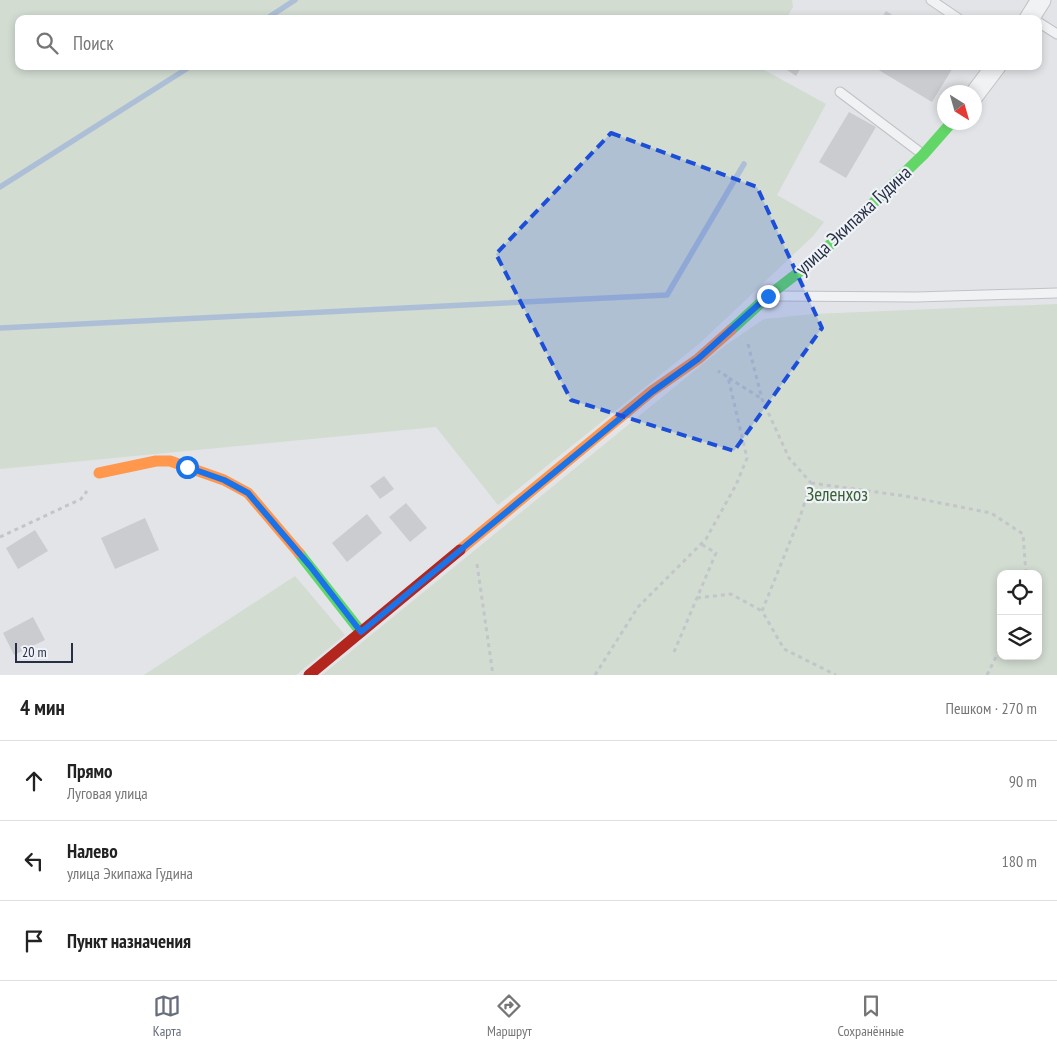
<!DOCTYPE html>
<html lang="ru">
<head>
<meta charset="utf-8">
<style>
  :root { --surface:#fff; --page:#f2f2f2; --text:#222; --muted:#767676; --line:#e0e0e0; --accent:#686e7c }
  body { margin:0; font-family:"PT Sans Narrow",sans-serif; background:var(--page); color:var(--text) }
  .controls { position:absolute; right:15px; bottom:15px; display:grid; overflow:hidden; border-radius:10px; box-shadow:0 2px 8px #0003 }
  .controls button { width:45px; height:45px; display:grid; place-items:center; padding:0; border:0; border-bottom:1px solid var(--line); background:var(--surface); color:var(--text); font:25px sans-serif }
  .compass { position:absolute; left:937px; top:85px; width:45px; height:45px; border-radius:50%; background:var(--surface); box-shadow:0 2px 8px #0003; rotate:143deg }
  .scale { position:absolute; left:15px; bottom:12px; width:58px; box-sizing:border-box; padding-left:5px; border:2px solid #262f43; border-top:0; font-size:14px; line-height:18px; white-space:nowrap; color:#262f43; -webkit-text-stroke:4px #eff2f7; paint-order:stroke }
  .stop { position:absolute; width:15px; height:15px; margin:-11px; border:4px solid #1a73e8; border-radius:50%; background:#fff }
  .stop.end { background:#1a73e8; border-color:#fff; box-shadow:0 1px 5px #0008 }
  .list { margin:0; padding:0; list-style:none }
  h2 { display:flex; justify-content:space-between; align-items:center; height:65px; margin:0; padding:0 20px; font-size:21px }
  h2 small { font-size:16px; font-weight:400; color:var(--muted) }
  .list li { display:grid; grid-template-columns:32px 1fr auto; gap:15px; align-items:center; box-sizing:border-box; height:80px; padding:0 20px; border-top:1px solid var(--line) }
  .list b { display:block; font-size:19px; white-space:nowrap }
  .list p { margin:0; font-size:16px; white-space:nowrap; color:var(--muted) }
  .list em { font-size:16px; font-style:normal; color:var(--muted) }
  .icon { flex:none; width:28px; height:28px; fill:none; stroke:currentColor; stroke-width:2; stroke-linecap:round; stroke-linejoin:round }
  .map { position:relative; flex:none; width:1057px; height:675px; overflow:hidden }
  .search { position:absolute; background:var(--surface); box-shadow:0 2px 8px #0003; left:15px; right:15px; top:15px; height:55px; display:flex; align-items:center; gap:12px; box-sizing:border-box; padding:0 18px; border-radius:10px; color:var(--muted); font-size:19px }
  .sheet { height:305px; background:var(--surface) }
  nav { display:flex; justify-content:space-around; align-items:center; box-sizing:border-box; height:70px; border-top:1px solid var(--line); background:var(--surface); font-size:14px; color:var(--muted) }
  nav a { display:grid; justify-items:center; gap:2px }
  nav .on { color:var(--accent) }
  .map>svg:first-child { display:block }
  .green { fill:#d2dcd1; fill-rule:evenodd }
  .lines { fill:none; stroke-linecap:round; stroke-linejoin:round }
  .stream { stroke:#adbfd6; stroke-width:5.5 }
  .building { fill:#caccd0 }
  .lane-casing { stroke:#c0c2c5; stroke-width:11 }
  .street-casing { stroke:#c0c2c5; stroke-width:21 }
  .path { stroke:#c3c5ca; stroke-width:3; stroke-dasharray:4 4; stroke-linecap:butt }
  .lane { stroke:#f1f2f4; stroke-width:9 }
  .street { stroke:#f1f2f4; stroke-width:19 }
  .fast { stroke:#63d668; stroke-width:11 }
  .slow { stroke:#ff974d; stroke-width:11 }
  .jam { stroke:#b3261e; stroke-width:11 }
  .route { stroke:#1a73e8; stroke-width:6 }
  .marked { fill:#1d4ed8; fill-opacity:0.2; stroke:#1d4ed8; stroke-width:4; stroke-dasharray:10 6; stroke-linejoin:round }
  .labels { text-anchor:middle; stroke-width:4.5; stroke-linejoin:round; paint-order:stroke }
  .street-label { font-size:19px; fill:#262f43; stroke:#eff2f7 }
  .park-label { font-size:19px; fill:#396032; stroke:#eff2f7 }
</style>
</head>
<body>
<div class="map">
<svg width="1057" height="675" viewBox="0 0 1057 675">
  <rect width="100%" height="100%" fill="#e2e4e7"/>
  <!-- green -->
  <path class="green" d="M0 0H792L793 7 786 19H19V66H757L826 104 777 195 824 222 813 236 700 343 498 505 436 427 0 469Z
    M1057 304V675H322L726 345 764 319 814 314ZM1001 574H1038V656H1001Z
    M295 576 345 635 296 675H144Z"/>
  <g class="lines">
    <!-- stream -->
    <path class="stream" d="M266 19 295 0
      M0 187 191 66
      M0 328 667 295 744 164"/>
  </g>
  <!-- building -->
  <path class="building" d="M886 11 899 19H881Z
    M785 66H802L796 76 784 68Z
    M872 66H954L932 102Z
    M849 112 876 127 846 178 819 162Z
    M384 476 394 489 380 499 370 486Z
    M406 503 427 528 410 542 389 517Z
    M367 514 382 533 347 562 332 543Z
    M145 518 159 550 115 569 101 538Z
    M35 530 48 551 18 569 6 548Z
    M33 617 45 640 14 655 3 633Z"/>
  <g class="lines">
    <defs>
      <path id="lane" d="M931 0 959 19
        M1038 22 1057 34
        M840 92 921 153
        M777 296 916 297 1057 293"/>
      <path id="street" d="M1029 19 1041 0
        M974 95 996 66"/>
    </defs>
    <!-- lane casing -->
    <use href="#lane" class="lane-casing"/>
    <!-- street casing -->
    <use href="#street" class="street-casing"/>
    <!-- path -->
    <path class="path" d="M748 344 762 399 773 423 789 458 811 483 800 517 762 611 784 649 836 675
      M729 378 762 399
      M811 483 905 496 991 513 1023 534 1026 574
      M0 537 81 499 87 491
      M477 564 493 675
      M697 598 731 594 762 611
      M674 652 716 553 701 544
      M595 675 638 607 706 539 736 485 747 458 728 377 718 371
      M987 675 1001 647"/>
    <!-- lane -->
    <use href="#lane" class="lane"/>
    <!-- street -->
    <use href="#street" class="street"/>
    <!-- fast -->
    <path class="fast" d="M731 330 768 296 812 262 923 155 952 122
      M299 553 361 632"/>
    <!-- slow -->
    <path class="slow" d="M99 473 156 461H170L224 480 248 493 299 553
      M460 550 652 391 698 359 731 330"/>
    <!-- jam -->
    <path class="jam" d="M309 675 460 550"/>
  </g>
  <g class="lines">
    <!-- route -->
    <path class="route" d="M187 467 224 480 248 493 310 566 361 632 652 392 698 359 768 296"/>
  </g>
  <!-- marked area -->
  <path class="marked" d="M611 133 757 187 822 328 734 451 571 400 496 254Z"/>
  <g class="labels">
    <!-- street labels -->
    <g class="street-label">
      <text transform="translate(853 220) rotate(-43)" y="7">улица Экипажа Гудина</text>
    </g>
    <!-- park labels -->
    <g class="park-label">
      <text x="837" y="501">Зеленхоз</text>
    </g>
  </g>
</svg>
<div class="controls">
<button><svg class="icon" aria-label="locate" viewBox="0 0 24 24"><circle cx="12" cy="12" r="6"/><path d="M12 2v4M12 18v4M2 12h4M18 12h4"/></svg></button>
<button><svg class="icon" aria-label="layers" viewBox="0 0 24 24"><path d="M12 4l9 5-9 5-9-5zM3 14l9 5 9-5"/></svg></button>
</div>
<svg class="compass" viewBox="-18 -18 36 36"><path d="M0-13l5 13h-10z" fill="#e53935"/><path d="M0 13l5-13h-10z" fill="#767676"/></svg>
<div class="scale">20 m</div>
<div class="stop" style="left:187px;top:467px"></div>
<div class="stop end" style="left:768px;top:296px"></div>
<div class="search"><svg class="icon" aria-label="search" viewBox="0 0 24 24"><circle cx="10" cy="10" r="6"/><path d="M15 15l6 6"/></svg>Поиск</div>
</div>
<section class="sheet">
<h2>4 мин<small>Пешком · 270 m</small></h2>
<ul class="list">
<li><svg class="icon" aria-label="ahead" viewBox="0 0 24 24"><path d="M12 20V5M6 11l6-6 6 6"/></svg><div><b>Прямо</b><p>Луговая улица</p></div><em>90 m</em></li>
<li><svg class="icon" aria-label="left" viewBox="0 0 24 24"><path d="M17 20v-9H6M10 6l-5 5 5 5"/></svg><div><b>Налево</b><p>улица Экипажа Гудина</p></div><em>180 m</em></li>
<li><svg class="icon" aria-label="arrive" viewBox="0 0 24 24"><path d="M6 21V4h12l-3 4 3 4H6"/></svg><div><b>Пункт назначения</b></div></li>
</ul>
</section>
<nav>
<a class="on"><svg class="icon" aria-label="map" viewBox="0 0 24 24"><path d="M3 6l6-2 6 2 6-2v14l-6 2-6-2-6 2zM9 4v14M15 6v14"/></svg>Карта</a>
<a><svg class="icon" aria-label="directions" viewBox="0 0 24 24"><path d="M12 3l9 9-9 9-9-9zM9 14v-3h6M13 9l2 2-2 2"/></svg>Маршрут</a>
<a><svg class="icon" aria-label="saved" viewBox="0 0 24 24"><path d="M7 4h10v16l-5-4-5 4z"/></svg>Сохранённые</a>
</nav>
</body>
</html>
